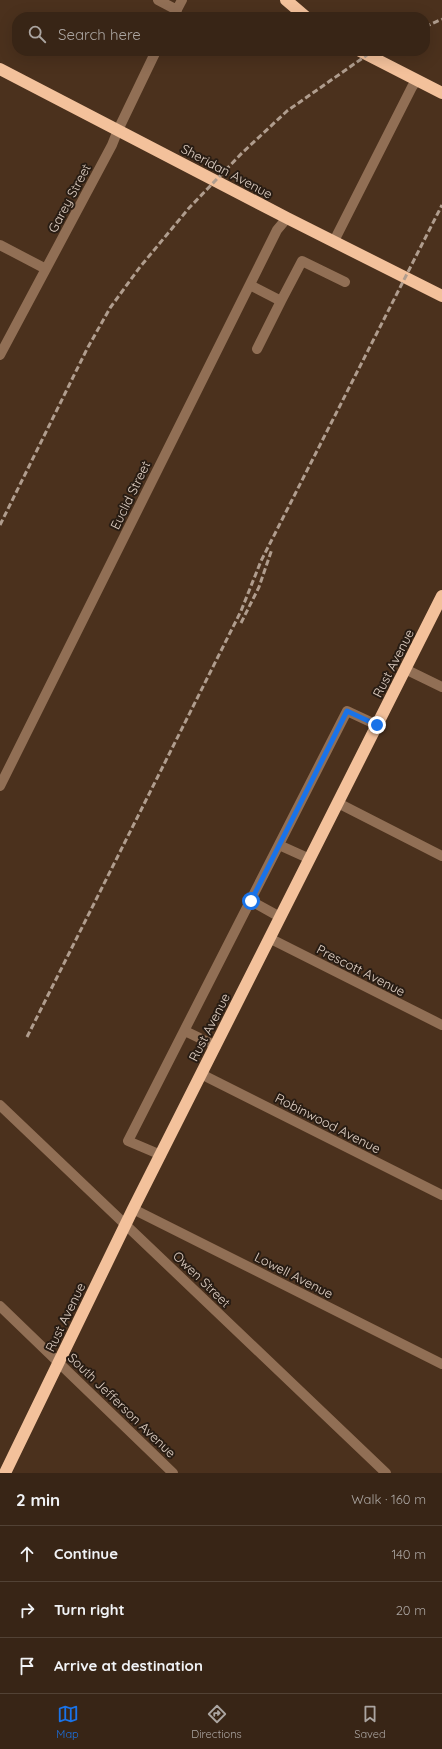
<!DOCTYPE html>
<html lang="en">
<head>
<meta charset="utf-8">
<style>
  :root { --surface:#382516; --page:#433123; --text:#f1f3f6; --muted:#aba5a1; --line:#524235; --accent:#1a73e8 }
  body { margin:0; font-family:Quicksand,sans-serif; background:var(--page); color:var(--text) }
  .stop { position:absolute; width:12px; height:12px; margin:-9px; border:3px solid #1a73e8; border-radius:50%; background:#fff }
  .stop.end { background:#1a73e8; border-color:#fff; box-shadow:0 1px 4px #0008 }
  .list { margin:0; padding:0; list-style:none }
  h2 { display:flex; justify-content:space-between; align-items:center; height:52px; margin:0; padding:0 16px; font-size:17px }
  h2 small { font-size:13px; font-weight:400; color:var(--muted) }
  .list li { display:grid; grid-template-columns:26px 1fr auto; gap:12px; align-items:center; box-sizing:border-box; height:56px; padding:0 16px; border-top:1px solid var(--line) }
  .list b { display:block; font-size:15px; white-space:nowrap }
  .list em { font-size:13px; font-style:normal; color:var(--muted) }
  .icon { flex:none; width:22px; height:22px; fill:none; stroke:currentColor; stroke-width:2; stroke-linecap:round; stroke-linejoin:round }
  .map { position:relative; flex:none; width:442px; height:1473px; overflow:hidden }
  .search { position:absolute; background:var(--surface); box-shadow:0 4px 16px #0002; left:12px; right:12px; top:12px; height:44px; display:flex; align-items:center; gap:10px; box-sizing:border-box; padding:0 14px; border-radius:16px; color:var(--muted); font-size:15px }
  .sheet { height:220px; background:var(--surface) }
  nav { display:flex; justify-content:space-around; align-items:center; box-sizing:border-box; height:56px; border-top:1px solid var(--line); background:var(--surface); font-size:11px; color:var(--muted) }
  nav a { display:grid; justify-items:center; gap:2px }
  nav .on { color:var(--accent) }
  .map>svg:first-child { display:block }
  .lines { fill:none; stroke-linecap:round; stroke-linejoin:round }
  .minor { stroke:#916f55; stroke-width:10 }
  .highway { stroke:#f3c19b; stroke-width:12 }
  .rail { stroke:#b09d8e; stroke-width:3; stroke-dasharray:6 3; stroke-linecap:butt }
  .route { stroke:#1a73e8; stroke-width:5 }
  .labels { text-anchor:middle; stroke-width:4; stroke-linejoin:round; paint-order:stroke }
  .street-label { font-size:13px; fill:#e1d1c5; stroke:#281c13 }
</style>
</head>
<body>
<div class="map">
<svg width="442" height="1473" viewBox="0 0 442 1473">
  <rect width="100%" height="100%" fill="#4b311d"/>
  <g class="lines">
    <!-- minor -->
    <path class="minor" d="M158 0 177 10
      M173 17 182 0
      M334 241 412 87 417 80
      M0 245 46 269
      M250 285 281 301 257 349
      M281 301 302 261 345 282
      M0 355 112 145 118 130 156 51
      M405 669 442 687
      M0 786 277 230 287 218
      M338 803 442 856
      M279 845 310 859
      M251 901 280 917
      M269 938 442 1025
      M185 1031 216 1046
      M201 1074 442 1195
      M0 1105 386 1473
      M161 1155 128 1141 347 711 377 725
      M133 1209 442 1364
      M0 1306 173 1473"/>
    <!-- highway -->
    <path class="highway" d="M286 0 306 17
      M360 51 442 93
      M0 69 287 218 442 296
      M5 1473 133 1209 442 596"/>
    <!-- rail -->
    <path class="rail" d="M425 27 442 19
      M0 525 87 349 110 308 140 267 189 208 242 153 287 111 367 55 376 51
      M241 623 259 587 272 549
      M27 1037 241 611 261 561 442 205"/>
  </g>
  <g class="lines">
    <!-- route -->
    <path class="route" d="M251 901 347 711 377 725"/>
  </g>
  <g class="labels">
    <!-- street labels -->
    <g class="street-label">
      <text transform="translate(227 171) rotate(28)" y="5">Sheridan Avenue</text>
      <text transform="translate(69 198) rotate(-62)" y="5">Garey Street</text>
      <text transform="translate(130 495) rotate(-64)" y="5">Euclid Street</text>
      <text transform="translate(393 663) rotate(-63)" y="5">Rust Avenue</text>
      <text transform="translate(361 970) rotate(27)" y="5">Prescott Avenue</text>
      <text transform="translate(209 1027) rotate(-63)" y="5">Rust Avenue</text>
      <text transform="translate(328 1123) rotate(27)" y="5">Robinwood Avenue</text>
      <text transform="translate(294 1275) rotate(27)" y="5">Lowell Avenue</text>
      <text transform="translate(202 1279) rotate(44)" y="5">Owen Street</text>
      <text transform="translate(65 1317) rotate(-64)" y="5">Rust Avenue</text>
      <text transform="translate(122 1405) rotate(44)" y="5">South Jefferson Avenue</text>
    </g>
  </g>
</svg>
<div class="stop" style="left:251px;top:901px"></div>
<div class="stop end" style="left:377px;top:725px"></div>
<div class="search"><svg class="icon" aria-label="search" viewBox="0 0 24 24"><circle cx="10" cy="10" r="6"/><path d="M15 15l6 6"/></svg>Search here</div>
</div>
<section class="sheet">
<h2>2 min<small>Walk · 160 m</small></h2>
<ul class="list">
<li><svg class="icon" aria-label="ahead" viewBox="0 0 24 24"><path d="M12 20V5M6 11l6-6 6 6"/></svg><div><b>Continue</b></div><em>140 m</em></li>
<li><svg class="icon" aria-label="right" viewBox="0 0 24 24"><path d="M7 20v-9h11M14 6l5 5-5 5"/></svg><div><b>Turn right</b></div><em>20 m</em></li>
<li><svg class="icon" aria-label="arrive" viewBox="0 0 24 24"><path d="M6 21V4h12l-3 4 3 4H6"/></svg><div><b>Arrive at destination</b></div></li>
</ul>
</section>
<nav>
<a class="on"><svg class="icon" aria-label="map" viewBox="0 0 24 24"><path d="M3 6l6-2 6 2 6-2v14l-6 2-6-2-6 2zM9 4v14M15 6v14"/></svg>Map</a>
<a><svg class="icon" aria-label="directions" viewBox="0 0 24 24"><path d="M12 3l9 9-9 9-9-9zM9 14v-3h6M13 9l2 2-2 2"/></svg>Directions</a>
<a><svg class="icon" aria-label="saved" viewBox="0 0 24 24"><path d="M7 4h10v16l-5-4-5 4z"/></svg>Saved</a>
</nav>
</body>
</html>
